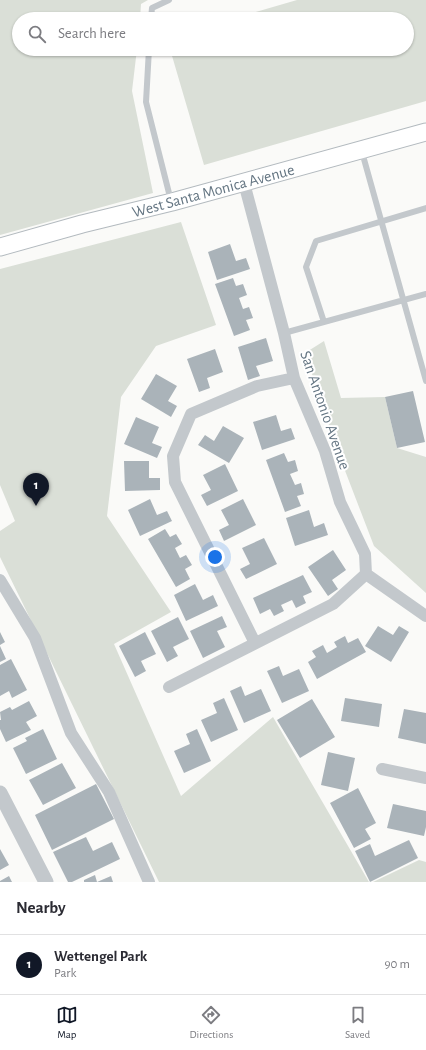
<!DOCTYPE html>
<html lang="en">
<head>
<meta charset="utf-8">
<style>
  :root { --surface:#fff; --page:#f7f7f7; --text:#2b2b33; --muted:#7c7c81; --line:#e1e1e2; --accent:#111827 }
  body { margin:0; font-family:"Alegreya Sans",sans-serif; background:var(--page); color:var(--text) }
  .you { position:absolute; left:215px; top:557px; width:14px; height:14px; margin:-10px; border:3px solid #fff; border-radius:50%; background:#1a73e8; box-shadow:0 0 0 6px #1a73e833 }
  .badge { display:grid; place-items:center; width:26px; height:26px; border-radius:50%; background:var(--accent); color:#fff; font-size:13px; font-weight:700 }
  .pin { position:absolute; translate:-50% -33px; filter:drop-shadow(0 1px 2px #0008) }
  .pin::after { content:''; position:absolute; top:21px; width:14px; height:12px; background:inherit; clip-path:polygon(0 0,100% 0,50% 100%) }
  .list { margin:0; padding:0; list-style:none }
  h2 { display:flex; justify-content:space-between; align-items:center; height:52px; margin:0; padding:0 16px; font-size:17px }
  h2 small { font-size:13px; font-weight:400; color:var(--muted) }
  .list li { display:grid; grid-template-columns:26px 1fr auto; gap:12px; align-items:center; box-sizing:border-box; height:60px; padding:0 16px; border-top:1px solid var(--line) }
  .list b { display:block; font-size:15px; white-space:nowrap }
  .list p { margin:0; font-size:13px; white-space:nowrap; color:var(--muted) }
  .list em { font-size:13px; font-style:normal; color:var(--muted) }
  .icon { flex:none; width:22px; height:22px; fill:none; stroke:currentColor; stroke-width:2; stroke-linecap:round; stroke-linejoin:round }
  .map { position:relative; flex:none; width:426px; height:882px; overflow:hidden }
  .search { position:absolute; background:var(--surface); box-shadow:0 1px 3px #0004; left:12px; right:12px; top:12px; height:44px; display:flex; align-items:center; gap:10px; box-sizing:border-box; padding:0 14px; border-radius:22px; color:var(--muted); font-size:15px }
  .sheet { height:112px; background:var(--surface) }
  nav { display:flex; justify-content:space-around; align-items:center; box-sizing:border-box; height:56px; border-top:1px solid var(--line); background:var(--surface); font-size:11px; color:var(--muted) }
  nav a { display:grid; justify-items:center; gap:2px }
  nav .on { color:var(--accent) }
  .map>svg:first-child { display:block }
  .green { fill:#dadfd7 }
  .building { fill:#aab3b9 }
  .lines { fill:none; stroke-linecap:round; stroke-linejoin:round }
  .secondary-casing { stroke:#b3babf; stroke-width:19 }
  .service { stroke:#c3c8cc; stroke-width:6 }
  .minor { stroke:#c3c8cc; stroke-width:12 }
  .tertiary { stroke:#c3c8cc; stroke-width:15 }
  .secondary { stroke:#fff; stroke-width:17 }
  .labels { text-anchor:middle; stroke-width:4; stroke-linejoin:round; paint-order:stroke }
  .street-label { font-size:16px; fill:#657683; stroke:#fff }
</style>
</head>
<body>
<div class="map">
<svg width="426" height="882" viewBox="0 0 426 882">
  <rect width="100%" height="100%" fill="#fafaf8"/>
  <!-- green -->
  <path class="green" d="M0 0H148L141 4 140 19H19V49H137L132 91 153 193 0 235Z
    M297 0H426V101L204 165 170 49H407V19H231Z
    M181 222 216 325 156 346 121 397 107 516 171 612 114 644 181 796 273 717 369 882H159L0 557V531L15 521 0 485V269Z
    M324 341 341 398 385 397 397 448 426 457V593L374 546 339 455 305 353Z
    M419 860 426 862V882H373Z"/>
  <!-- building -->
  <path class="building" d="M230 244 236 261 246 258 250 269 217 280 208 252Z
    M233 278 236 286 243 284 247 295 239 298 243 309 249 307 253 318 246 320 250 330 234 336 215 284Z
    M266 338 273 361 256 366 260 376 248 380 238 347Z
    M215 349 223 372 207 378 210 388 199 392 187 359Z
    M156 374 177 386 168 401 177 406 171 417 141 399Z
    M413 391 425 442 397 448 385 397Z
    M276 415 281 431 291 428 295 439 262 450 253 422Z
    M136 417 159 427 152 443 162 447 157 458 124 444Z
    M223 426 244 438 229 463 198 445 205 435 214 441Z
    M284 453 288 462 295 460 298 471 290 474 295 485 301 483 304 494 297 496 301 506 285 512 266 460Z
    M124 461H149V478H160V490L125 491Z
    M225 464 238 491 207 506 201 495 211 490 203 475Z
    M150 499 157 515 167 511 172 521 140 536 128 510Z
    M243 499 256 525 224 541 219 530 229 525 221 510Z
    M309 510 314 527 324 523 328 535 295 546 286 518Z
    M165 529 170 537 176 534 182 544 175 548 180 558 186 555 192 565 185 569 190 579 176 587 148 539Z
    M264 538 277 564 246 579 240 569 250 564 242 548Z
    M333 550 346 570 332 580 338 589 328 596 308 567Z
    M303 575 312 592 303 596 306 603 296 608 292 600 281 605 284 611 274 616 270 609 260 614 253 598Z
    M195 584 203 600 213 595 218 606 186 621 174 595Z
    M222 616 227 627 217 631 225 647 203 658 190 631Z
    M178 617 189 639 173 647 178 656 167 662 151 631Z
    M378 626 393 635 399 626 409 632 391 662 365 646Z
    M0 632 5 642 0 645Z
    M145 632 156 654 141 661 146 671 135 677 119 646Z
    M345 636 348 643 358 638 366 652 317 679 308 662 316 657 312 651 323 645 327 653 337 647 334 642Z
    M0 646 6 659 0 662Z
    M11 659 27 690 12 698 9 691 0 696V665Z
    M279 666 283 676 299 669 309 691 282 703 267 671Z
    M241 686 245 696 261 689 271 711 244 723 230 691Z
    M224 698 238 730 211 742 201 720 217 713 213 703Z
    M345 698 382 704 379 727 341 721Z
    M312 699 335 737 300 758 277 720Z
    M29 701 37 716 26 722 31 730 6 742 0 729V720H1L0 712 10 707 12 710Z
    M404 709 426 713V744L398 738Z
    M43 729 57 759 26 774 13 748 27 741 25 738Z
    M197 729 211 761 184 773 174 751 190 744 186 734Z
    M328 752 355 758 348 791 321 785Z
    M62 763 76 788 43 805 29 780Z
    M96 784 114 819 52 850 35 815Z
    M358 788 376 823 365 829 371 839 354 848 330 803Z
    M393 804 426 811V827L424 836 387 828Z
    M86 837 93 851 112 842 120 859 72 882H68L53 852Z
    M409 840 418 858 370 882 355 851 370 844 375 856Z
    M0 849 9 865 0 870Z
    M95 875 97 882 111 876 113 882H84V880Z
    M9 876 12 882H0V881Z"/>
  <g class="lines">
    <defs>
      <path id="secondary" d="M0 247 82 224 172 202 426 132"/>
    </defs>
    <!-- secondary casing -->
    <use href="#secondary" class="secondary-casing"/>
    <!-- service -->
    <path class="service" d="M151 19 152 8 169 0
      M149 49 146 102 171 201
      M362 152 426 381
      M324 322 306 267 316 241 426 208
      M284 333 426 294"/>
    <!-- minor -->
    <path class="minor" d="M244 183 284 333 294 378 325 451 340 502 365 554 366 574 426 616
      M0 580 35 638 71 733 109 792 149 882
      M255 643 175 482 173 456 191 414 257 386 294 378
      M169 687 333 604 366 574
      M382 769 426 778"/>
    <!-- tertiary -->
    <path class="tertiary" d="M0 793 46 882"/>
    <!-- secondary -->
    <use href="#secondary" class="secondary"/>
  </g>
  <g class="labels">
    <!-- street labels -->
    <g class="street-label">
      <text transform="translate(213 190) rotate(-15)" y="6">West Santa Monica Avenue</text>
      <text transform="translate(326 410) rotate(71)" y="6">San Antonio Avenue</text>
    </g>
  </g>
</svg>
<div class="you"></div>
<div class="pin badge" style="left:36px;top:506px">1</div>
<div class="search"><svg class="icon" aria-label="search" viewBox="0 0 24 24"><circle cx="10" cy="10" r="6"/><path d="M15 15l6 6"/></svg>Search here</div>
</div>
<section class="sheet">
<h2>Nearby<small></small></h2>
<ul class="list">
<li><span class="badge">1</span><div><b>Wettengel Park</b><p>Park</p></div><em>90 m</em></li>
</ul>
</section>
<nav>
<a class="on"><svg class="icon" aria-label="map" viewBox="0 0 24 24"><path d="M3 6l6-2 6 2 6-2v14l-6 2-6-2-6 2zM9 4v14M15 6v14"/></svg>Map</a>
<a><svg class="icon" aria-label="directions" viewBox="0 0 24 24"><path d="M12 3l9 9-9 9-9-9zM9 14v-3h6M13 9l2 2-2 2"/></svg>Directions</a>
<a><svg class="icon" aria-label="saved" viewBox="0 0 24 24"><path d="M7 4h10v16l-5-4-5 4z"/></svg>Saved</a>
</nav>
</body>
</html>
